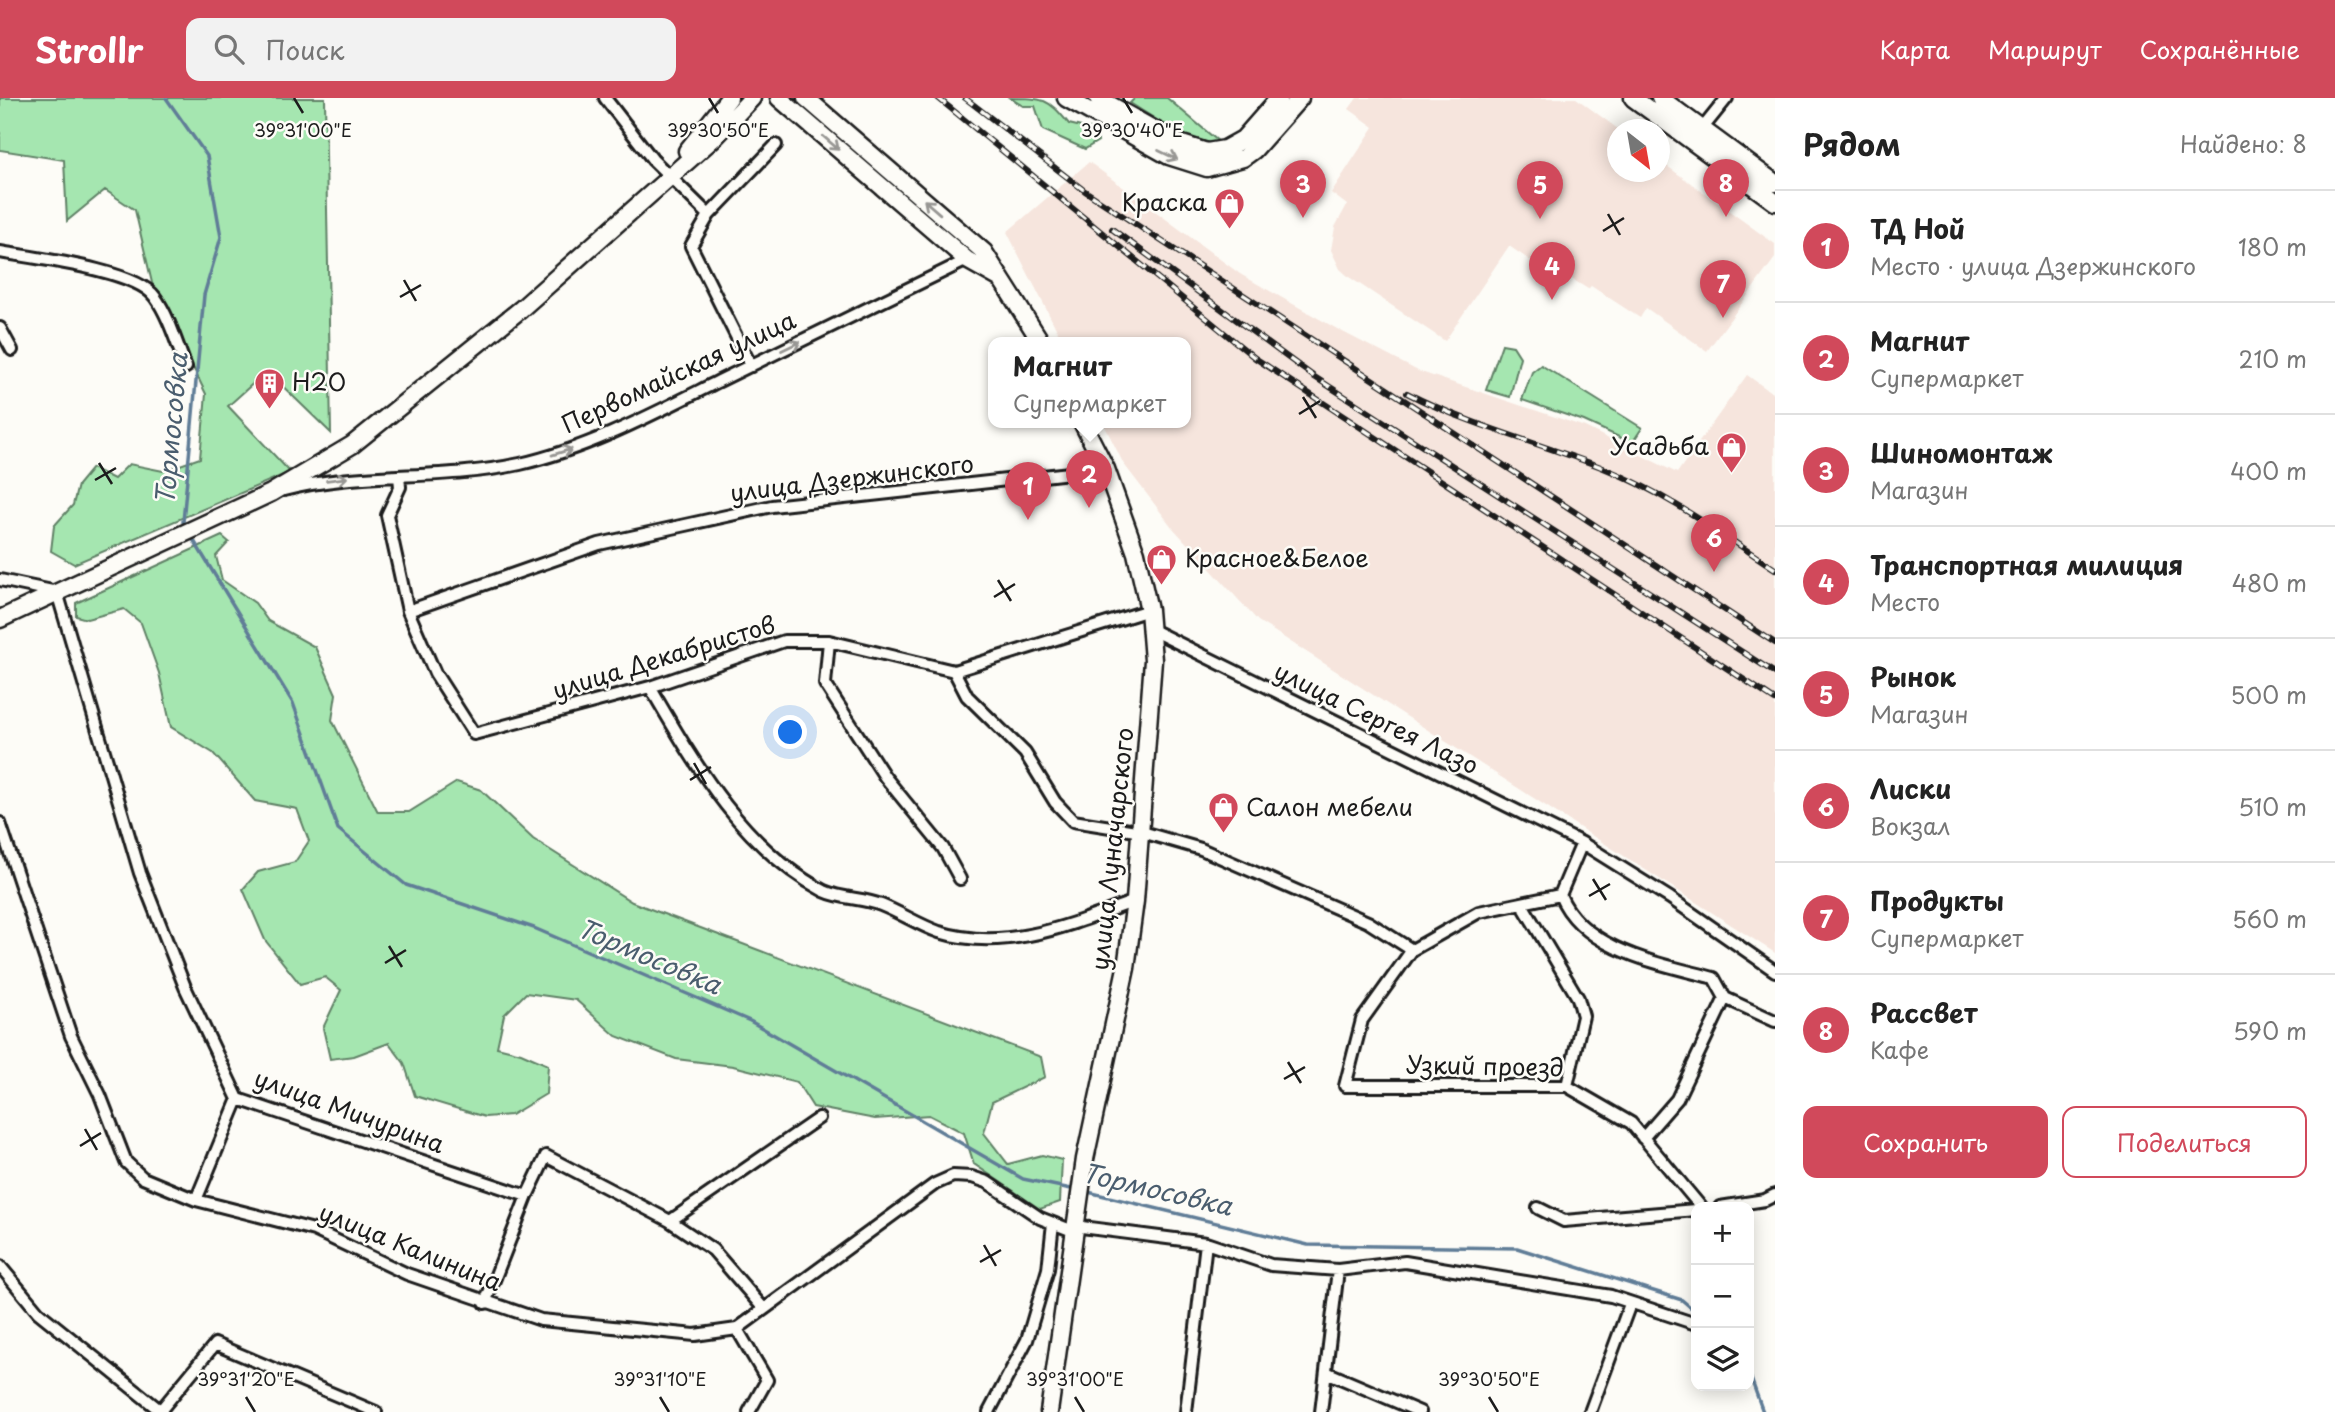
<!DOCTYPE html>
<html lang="ru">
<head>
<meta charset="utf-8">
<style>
  :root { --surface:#fff; --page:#f2f2f2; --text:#222; --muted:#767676; --line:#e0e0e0; --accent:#d1495b }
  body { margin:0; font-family:"Playpen Sans",sans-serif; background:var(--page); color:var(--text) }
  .controls { position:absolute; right:21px; bottom:21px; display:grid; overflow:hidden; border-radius:14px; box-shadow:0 4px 18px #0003 }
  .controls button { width:63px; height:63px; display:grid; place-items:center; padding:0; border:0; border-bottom:2px solid var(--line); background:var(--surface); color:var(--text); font:35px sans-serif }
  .compass { position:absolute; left:1607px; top:21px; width:63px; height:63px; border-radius:50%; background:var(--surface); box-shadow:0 4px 18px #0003; rotate:149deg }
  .you { position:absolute; left:791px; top:635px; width:24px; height:24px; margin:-18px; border:5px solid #fff; border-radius:50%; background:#1a73e8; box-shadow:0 0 0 10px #1a73e833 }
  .badge { display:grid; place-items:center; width:46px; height:46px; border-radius:50%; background:var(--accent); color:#fff; font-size:23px; font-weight:700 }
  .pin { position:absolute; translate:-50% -58px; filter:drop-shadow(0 2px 4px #0008) }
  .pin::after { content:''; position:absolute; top:37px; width:24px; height:21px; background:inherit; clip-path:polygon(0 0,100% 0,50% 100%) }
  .popup { position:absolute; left:988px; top:239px; width:203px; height:91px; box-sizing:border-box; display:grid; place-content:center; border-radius:14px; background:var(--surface); filter:drop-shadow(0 2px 5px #0005); font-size:23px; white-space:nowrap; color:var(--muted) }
  .popup b { font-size:26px; color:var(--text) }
  .popup::after { content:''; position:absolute; left:50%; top:100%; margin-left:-14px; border:14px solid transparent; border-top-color:var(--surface) }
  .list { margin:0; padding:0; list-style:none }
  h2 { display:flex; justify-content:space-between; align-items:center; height:91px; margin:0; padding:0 28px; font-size:30px }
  h2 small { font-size:23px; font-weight:400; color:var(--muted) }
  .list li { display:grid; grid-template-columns:46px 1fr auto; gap:21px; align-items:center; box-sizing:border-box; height:112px; padding:0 28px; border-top:2px solid var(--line) }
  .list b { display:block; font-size:26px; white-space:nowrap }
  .list p { margin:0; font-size:23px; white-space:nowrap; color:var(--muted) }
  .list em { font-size:23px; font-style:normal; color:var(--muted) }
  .actions { display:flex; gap:14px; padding:21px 28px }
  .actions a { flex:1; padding:16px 0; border:2px solid var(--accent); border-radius:14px; text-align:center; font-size:24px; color:var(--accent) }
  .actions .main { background:var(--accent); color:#fff }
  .icon { flex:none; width:38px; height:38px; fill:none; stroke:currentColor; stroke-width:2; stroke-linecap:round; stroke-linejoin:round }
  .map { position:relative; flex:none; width:1775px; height:1314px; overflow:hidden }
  header { display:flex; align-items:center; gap:42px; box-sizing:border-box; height:98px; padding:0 35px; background:var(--accent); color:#fff }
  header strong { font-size:33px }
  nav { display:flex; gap:38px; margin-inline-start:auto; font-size:24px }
  .search { width:490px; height:63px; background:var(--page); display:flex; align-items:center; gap:18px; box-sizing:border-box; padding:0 24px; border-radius:14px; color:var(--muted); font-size:26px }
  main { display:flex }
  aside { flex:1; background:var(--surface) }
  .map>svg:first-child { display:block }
  .built { fill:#f6e5dd }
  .green { fill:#a5e6b0; stroke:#608166; stroke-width:2 }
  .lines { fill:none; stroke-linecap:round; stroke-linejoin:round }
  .stream { stroke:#607d97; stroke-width:3.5 }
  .street-casing { stroke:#1c1c1c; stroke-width:16 }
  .secondary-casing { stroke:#1c1c1c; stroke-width:21 }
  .street { stroke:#fdfcf7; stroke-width:10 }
  .secondary { stroke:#fdfcf7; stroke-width:16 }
  .rail-casing { stroke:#1c1c1c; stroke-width:6 }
  .rail { stroke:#fdfcf7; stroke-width:3.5; stroke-dasharray:10; stroke-linecap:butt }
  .oneway { stroke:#989794 }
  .ticks { fill:none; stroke:#1c1c1c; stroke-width:2.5 }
  .labels { text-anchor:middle; stroke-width:5; stroke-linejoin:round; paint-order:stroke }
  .poi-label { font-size:24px; fill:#1c1c1c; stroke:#fdfcf7; text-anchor:start }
  .street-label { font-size:24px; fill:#1c1c1c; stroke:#fdfcf7 }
  .water-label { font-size:26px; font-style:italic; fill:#4a5d6e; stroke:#fdfcf7 }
  .ticks-label { font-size:18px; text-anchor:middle; fill:#1c1c1c; stroke:#fdfcf7; stroke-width:5; stroke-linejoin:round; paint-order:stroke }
</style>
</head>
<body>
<header>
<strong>Strollr</strong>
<div class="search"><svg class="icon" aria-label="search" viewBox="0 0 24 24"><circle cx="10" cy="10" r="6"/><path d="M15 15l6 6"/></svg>Поиск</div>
<nav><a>Карта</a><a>Маршрут</a><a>Сохранённые</a></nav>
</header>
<main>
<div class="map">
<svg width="1775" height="1314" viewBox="0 0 1775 1314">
  <rect width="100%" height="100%" fill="#fdfcf7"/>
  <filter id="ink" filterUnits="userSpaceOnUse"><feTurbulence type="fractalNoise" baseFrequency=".0143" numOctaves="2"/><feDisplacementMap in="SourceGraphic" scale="14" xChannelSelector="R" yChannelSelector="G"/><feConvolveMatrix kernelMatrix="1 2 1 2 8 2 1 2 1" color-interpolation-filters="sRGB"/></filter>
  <g filter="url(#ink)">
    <!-- built -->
    <path class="built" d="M1357 0H1576L1618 31V74H1660V63L1775 146V160L1707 253 1646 210 1640 220 1591 188 1588 191 1567 178 1569 174 1537 153 1531 163 1509 148 1445 243 1349 179 1340 171 1331 152 1335 129 1347 107 1331 95 1374 29 1349 11Z
      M1089 64 1240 176 1339 232 1418 273 1585 329 1677 375 1747 277 1775 297V855L1258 523 1172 429 1123 365 1103 324H1185V244H1063L1007 134Z"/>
    <!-- green -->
    <path class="green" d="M0 0H325L331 335 267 273 228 308 290 374 74 466 51 453 54 428 73 407 78 387 92 370 114 381 129 366 163 373 200 360 206 296 152 185 135 112 105 92 67 123 64 62 0 52Z
      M1010 0C1044 0 1048 0 1069 26L1094 32 1098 43 1085 51 1043 32 1035 8H1023Z
      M1135 0H1167L1219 44 1217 47C1184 44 1158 22 1130 5Z
      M1502 246 1513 248 1520 259 1510 299 1486 292Z
      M1541 267 1642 330 1632 345 1584 323 1522 302 1532 274Z
      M222 438 229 444 216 458 222 482 255 505 268 523 315 549 336 596 332 622 378 714H409L457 684 481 692 533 741 632 804 1041 959 1045 979 992 1004 984 1035 1008 1066 1042 1057 1062 1062 1060 1104 1040 1111 974 1066 964 1035 929 1017 875 1021 813 1009 797 984 733 968 676 961 616 938 576 902 526 895 504 917 497 949 521 955 548 967 546 996 511 1017 485 1019 415 998 404 965 389 945 354 958 330 961 323 930 341 892 325 879 300 886 265 842 243 791 258 774 295 764 309 743 297 711 255 703 213 655 171 629 159 575 141 525 124 511 87 521 76 518V505Z"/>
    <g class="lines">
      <!-- stream -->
      <path class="stream" d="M166 0 207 58 221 139 204 197 183 424 185 428
        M191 438 293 605 338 731 406 787 534 830 750 923 1023 1081 1076 1092
        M1084 1093 1308 1147 1517 1150 1682 1202 1696 1214
        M1749 1275 1763 1314"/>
      <defs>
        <path id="street" d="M605 0 653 62 709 117 691 148 751 268
          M1698 36 1727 0
          M709 117 776 47
          M0 154C34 160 137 172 155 199 169 218 177 247 186 269
          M0 230 12 252
          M399 378 400 389 387 417 408 513 435 575 474 636 650 589 784 543H829L954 573 1149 512
          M284 392C361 372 441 383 520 366 590 350 655 315 719 283 802 243 884 202 967 162
          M0 482 57 494 140 775 185 889 238 1001 527 1098 546 1058 670 1123 819 1020
          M408 513 599 446 772 408 1106 371
          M1152 532 1582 745 1670 800 1775 873
          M829 543 825 586 885 679 943 750 960 781
          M954 573 967 598 1025 655 1055 704 1073 723 1142 734 1201 751 1368 824 1412 852
          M650 589C695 666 742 750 824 793 841 801 863 800 881 807 901 815 919 827 939 834 1007 855 1072 826 1135 803
          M0 725 71 938 100 997 126 1064 143 1080 196 1102 314 1132 407 1176 541 1222 695 1237 737 1231 935 1086 953 1078 972 1079 987 1084 1040 1120 1073 1133
          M1582 745 1560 797C1583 853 1662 866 1714 880L1725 900 1775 923
          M1560 797 1479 814 1412 852 1362 922 1345 988H1567L1631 1025 1701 1109
          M1522 806 1578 900 1583 918 1567 988
          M1643 1040 1677 1001 1725 900
          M196 1102 238 1001
          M1720 1109 1765 1102 1775 1097
          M1538 1110 1564 1123 1696 1112
          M670 1123 713 1152 764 1211
          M1074 1128 1206 1145 1271 1167 1338 1172 1405 1164 1611 1198 1696 1226
          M0 1168 38 1214 162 1314
          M485 1205 527 1098
          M737 1231 767 1282 749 1314
          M1326 1274 1420 1314
          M160 1313 215 1246 376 1314
          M989 1314 1027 1242 1048 1171 1053 1125
          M1186 1314 1206 1145
          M1321 1314 1338 1172
          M1590 1314 1630 1206"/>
        <path id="secondary" d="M779 0 967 162 999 180
          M806 0 984 154 1041 244
          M1066 0 1169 58 1207 70 1243 60 1254 52 1300 0
          M1098 0 1176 44 1207 54 1225 51 1243 41 1279 0
          M1633 0 1775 104
          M1660 0 1775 85
          M687 53 729 0
          M0 521 271 395 352 347 521 211 716 38 752 0
          M1049 1314 1085 1061 1126 870 1135 803 1153 562 1149 512 1136 455 1106 371 1082 324"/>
      </defs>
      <!-- street casing -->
      <use href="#street" class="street-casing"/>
      <!-- secondary casing -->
      <use href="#secondary" class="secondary-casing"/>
      <!-- street -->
      <use href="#street" class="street"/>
      <!-- secondary -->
      <use href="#secondary" class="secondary"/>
      <defs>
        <path id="rail" d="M938 0 1255 260 1775 602
          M965 0 1085 93 1775 545
          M1112 131 1313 278 1775 575
          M1407 295C1469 327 1536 344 1601 369 1664 394 1719 434 1775 471"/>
      </defs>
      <!-- rail casing -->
      <use href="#rail" class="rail-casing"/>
      <!-- rail -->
      <use href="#rail" class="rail"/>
    </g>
    <!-- one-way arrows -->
    <defs><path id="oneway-shaft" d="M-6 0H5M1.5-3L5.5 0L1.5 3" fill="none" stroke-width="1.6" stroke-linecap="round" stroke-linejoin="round" transform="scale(1.75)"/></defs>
    <g class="oneway">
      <use href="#oneway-shaft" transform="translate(831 45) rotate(41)"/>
      <use href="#oneway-shaft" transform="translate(1168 57) rotate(26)"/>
      <use href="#oneway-shaft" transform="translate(932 109) rotate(-139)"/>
      <use href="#oneway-shaft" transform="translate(791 248) rotate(-26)"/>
      <use href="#oneway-shaft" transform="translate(562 354) rotate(-17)"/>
      <use href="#oneway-shaft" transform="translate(337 381) rotate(-8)"/>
    </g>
  </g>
  <!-- ticks -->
  <path class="ticks" d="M294 0 303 15M709 0 718 15M1123 0 1132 15M1608 116 1620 137M1603 133 1624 120M404 182 416 203M400 199 421 187M1303 299 1316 320M1299 316 1320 303M99 365 112 386M95 382 116 370M998 482 1011 503M994 499 1015 486M694 665 706 686M690 682 711 669M1593 781 1606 802M1589 798 1610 786M389 848 402 869M385 865 406 852M1288 964 1301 985M1284 981 1305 969M85 1031 97 1052M80 1048 101 1035M984 1147 996 1168M980 1164 1001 1152M246 1299 255 1314M660 1299 669 1314M1075 1299 1084 1314M1489 1299 1498 1314"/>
  <!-- icons -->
  <defs>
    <symbol id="shop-pin" viewBox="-11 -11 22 30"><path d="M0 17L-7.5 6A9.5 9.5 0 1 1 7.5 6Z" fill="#d1495b" stroke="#fdfcf7"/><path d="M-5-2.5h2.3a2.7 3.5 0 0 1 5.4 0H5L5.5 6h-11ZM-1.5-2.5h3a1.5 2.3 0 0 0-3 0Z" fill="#fff"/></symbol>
    <symbol id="building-pin" viewBox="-11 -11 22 30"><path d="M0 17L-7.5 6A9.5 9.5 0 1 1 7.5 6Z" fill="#d1495b" stroke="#fdfcf7"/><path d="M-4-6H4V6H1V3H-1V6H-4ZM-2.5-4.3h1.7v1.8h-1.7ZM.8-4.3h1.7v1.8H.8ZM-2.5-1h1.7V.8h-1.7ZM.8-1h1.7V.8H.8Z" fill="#fff"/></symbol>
  </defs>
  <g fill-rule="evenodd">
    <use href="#shop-pin" x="1212" y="88" width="35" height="47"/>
    <use href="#building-pin" x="252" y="268" width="35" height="47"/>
    <use href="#shop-pin" x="1714" y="332" width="35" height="47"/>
    <use href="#shop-pin" x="1144" y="444" width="35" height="47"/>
    <use href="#shop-pin" x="1206" y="692" width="35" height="47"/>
  </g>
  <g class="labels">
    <!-- poi labels -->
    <g class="poi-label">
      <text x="1207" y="113" text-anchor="end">Краска</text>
      <text x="292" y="293">H2O</text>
      <text x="1709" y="357" text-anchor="end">Усадьба</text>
      <text x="1185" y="469">Красное&amp;Белое</text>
      <text x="1246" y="718">Салон мебели</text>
    </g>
    <!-- street labels -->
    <g class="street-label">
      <text transform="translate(679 275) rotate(-25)" y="8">Первомайская улица</text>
      <text transform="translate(852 381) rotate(-7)" y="8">улица Дзержинского</text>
      <text transform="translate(664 560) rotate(-17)" y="8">улица Декабристов</text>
      <text transform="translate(1376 621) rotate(26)" y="8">улица Сергея Лазо</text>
      <text transform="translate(1113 751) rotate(-84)" y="8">улица Луначарского</text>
      <text transform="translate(1485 969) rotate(1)" y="8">Узкий проезд</text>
      <text transform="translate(349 1014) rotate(20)" y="8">улица Мичурина</text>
      <text transform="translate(410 1150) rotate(22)" y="8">улица Калинина</text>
    </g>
    <!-- water labels -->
    <g class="water-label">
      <text transform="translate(172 331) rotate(-85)" y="9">Тормосовка</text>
      <text transform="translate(649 859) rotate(23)" y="9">Тормосовка</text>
      <text transform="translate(1157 1092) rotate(13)" y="9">Тормосовка</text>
    </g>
  </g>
  <g class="ticks-label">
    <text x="303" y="39">39°31'00"E</text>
    <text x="718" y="39">39°30'50"E</text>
    <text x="1132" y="39">39°30'40"E</text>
    <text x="246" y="1288">39°31'20"E</text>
    <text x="660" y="1288">39°31'10"E</text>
    <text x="1075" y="1288">39°31'00"E</text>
    <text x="1489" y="1288">39°30'50"E</text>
  </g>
</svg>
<div class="controls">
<button>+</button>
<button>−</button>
<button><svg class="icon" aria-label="layers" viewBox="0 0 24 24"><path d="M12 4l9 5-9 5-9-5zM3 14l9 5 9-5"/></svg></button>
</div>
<svg class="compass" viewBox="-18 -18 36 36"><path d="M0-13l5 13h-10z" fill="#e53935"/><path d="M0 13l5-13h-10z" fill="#767676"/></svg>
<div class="you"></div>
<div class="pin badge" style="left:1028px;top:422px">1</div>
<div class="pin badge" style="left:1089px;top:410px">2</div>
<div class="popup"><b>Магнит</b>Супермаркет</div>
<div class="pin badge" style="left:1303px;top:120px">3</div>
<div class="pin badge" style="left:1552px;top:202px">4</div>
<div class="pin badge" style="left:1540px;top:121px">5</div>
<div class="pin badge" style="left:1714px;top:474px">6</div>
<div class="pin badge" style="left:1723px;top:220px">7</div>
<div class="pin badge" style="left:1726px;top:119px">8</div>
</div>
<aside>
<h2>Рядом<small>Найдено: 8</small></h2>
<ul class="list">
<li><span class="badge">1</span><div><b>ТД Ной</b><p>Место · улица Дзержинского</p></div><em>180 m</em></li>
<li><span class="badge">2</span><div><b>Магнит</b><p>Супермаркет</p></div><em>210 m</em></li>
<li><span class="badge">3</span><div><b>Шиномонтаж</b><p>Магазин</p></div><em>400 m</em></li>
<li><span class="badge">4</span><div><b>Транспортная милиция</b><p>Место</p></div><em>480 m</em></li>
<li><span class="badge">5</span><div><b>Рынок</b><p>Магазин</p></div><em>500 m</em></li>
<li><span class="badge">6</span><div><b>Лиски</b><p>Вокзал</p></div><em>510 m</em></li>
<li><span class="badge">7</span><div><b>Продукты</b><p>Супермаркет</p></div><em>560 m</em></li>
<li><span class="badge">8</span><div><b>Рассвет</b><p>Кафе</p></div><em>590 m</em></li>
</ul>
<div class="actions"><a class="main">Сохранить</a><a>Поделиться</a></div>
</aside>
</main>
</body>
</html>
